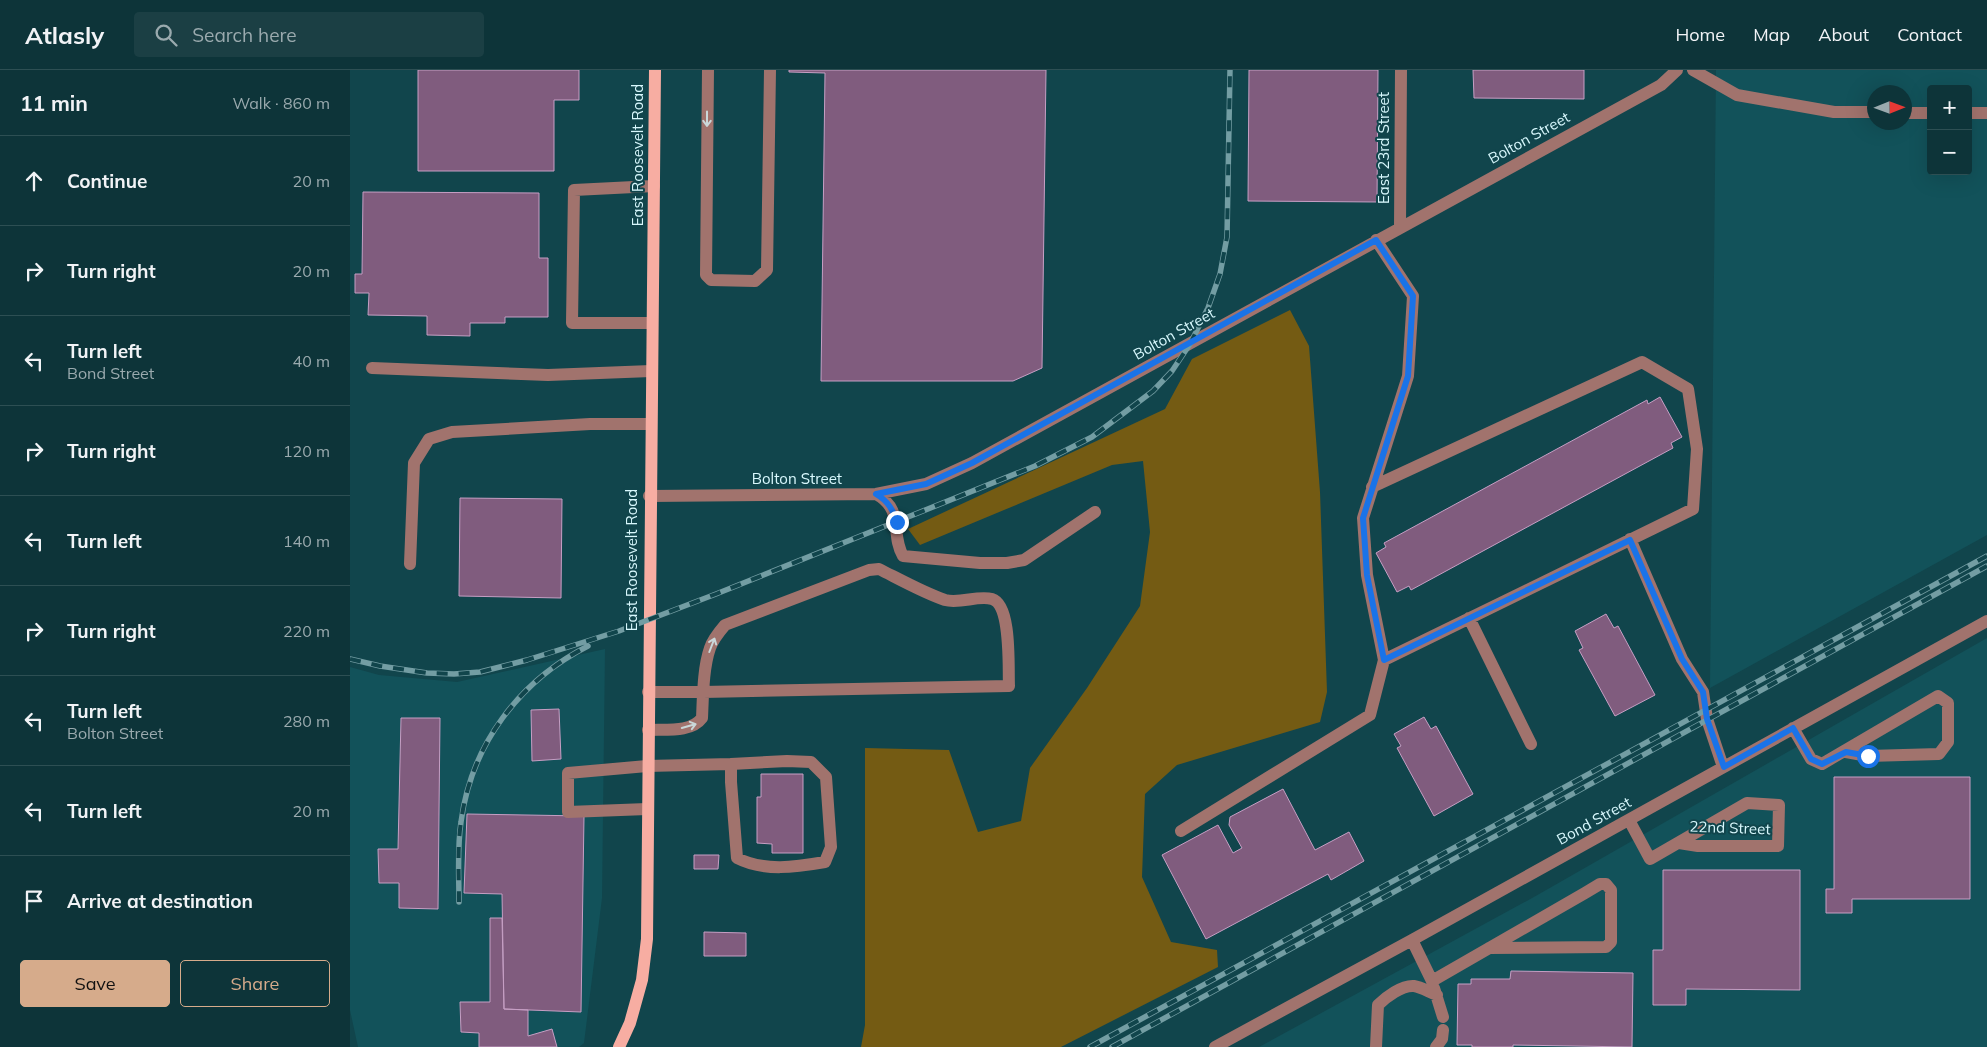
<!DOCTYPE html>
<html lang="en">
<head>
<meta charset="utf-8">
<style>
  :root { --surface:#0d3439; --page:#1b3f44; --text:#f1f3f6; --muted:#9aaaae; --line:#2d4f53; --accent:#d6ab8b }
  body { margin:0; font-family:Mulish,sans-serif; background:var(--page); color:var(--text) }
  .controls { position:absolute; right:15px; top:15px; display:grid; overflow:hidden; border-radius:5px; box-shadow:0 5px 20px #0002 }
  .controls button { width:45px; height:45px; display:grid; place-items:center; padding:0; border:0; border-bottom:1px solid var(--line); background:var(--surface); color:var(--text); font:25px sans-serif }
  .compass { position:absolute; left:1517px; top:15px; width:45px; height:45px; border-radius:50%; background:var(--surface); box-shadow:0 5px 20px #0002; rotate:89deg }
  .stop { position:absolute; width:15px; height:15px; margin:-11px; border:4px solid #1a73e8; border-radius:50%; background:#fff }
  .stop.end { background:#1a73e8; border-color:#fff; box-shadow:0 1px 5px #0008 }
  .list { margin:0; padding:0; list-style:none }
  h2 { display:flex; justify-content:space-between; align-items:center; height:65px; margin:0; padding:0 20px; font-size:21px }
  h2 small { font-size:16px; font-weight:400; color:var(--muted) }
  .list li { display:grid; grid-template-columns:32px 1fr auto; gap:15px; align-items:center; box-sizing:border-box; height:90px; padding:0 20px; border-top:1px solid var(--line) }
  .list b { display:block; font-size:19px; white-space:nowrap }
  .list p { margin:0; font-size:16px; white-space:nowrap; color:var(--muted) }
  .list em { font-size:16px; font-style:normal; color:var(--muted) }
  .actions { display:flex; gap:10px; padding:15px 20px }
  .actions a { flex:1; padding:11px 0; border:1px solid var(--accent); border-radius:5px; text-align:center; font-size:18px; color:var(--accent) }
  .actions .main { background:var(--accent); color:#111 }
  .icon { flex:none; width:28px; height:28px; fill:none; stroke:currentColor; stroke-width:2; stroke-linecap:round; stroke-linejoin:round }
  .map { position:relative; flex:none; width:1637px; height:977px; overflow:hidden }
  header { display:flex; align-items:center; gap:30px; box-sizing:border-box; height:70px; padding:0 25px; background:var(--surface); border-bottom:1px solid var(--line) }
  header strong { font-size:24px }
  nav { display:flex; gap:28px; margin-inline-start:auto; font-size:18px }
  .search { width:350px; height:45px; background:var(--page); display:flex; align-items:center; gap:12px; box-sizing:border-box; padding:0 18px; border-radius:5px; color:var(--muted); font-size:19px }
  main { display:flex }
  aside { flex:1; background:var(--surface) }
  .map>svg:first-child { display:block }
  .built { fill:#12525a; fill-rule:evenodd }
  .green { fill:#745b13 }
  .building { fill:#805c7e; stroke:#c69fc4 }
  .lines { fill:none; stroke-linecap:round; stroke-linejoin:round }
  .minor { stroke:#a1736d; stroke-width:12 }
  .major { stroke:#f7ada2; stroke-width:12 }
  .rail-casing { stroke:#739da3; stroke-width:5.5 }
  .rail { stroke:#11454c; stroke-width:4; stroke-dasharray:11; stroke-linecap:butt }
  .oneway { stroke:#cad7d9 }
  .route { stroke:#1a73e8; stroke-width:6 }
  .labels { text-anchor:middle; stroke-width:4; stroke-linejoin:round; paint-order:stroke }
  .street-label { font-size:15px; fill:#d8f8fd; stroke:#11454c }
</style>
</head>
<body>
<header>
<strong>Atlasly</strong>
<div class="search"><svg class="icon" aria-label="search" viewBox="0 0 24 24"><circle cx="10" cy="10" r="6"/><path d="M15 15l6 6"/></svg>Search here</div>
<nav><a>Home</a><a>Map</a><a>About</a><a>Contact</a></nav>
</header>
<main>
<aside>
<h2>11 min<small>Walk · 860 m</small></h2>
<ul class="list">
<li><svg class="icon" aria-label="ahead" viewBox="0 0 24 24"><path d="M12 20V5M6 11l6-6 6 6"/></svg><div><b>Continue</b></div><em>20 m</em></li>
<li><svg class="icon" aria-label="right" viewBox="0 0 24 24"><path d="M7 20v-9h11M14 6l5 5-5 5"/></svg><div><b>Turn right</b></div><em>20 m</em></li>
<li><svg class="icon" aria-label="left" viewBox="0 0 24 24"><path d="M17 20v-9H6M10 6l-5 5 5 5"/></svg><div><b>Turn left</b><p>Bond Street</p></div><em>40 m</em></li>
<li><svg class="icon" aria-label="right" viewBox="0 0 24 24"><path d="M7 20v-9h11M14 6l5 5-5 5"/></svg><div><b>Turn right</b></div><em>120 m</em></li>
<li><svg class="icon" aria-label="left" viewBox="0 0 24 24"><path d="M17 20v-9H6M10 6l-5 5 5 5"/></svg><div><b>Turn left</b></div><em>140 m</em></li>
<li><svg class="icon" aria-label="right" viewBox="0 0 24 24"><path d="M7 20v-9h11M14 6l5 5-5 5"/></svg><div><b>Turn right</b></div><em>220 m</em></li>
<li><svg class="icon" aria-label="left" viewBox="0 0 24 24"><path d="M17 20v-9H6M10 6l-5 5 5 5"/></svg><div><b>Turn left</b><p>Bolton Street</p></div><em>280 m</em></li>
<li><svg class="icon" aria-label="left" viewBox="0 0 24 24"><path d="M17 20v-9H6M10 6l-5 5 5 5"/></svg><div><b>Turn left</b></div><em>20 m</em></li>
<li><svg class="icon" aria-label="arrive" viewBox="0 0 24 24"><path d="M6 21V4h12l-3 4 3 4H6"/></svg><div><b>Arrive at destination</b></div></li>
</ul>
<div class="actions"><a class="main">Save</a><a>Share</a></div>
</aside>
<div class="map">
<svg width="1637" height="977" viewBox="0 0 1637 977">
  <rect width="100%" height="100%" fill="#11454c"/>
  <!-- built -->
  <path class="built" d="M1366 0H1637V465L1360 618ZM1581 19H1618V101H1581ZM1524 22H1554V52H1524Z
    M1637 568V977H909L1184 827Z
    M255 579 252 828 234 973 229 977H8L0 940V597L29 605 107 612Z"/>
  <!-- green -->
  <path class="green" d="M940 240 959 276 970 422 977 622 970 652 827 695 795 724 792 807 821 872 867 880 868 897 711 977H511L515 955V678L599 680 628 762 671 751 680 698 737 618 790 536 800 462 793 391 762 395 570 475 558 459 815 339 842 289Z"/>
  <!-- building -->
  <path class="building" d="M68 0H229V30H204V101H68Z
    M439 0H696L692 298 663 311H471L475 3 439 2Z
    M899 0H1028L1027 132 898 131Z
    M1123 0H1234V29L1124 28Z
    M13 122 189 123V188H198V247H155V253H120V266L77 265V246L18 245 19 223H5V204H12Z
    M1310 327 1332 367 1321 373 1323 378 1061 520 1059 516 1047 522 1026 483 1036 477 1034 473 1297 330 1298 334Z
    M110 428 212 429 211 528 109 526Z
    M1256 544 1264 558 1268 556 1305 625 1265 646 1229 580 1233 578 1225 561Z
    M209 639 211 689 182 691 181 640Z
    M1074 647 1081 659 1086 656 1123 724 1084 746 1047 678 1051 676 1044 664Z
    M51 648H90L88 839 49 838V813H29L28 779H48Z
    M411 704H453V783H422V774L407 773V727H411Z
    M1484 707H1620V829H1502V843H1476V819H1484Z
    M933 719 965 780 999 762 1014 791 981 810 978 804 856 869 812 785 868 755 883 783 892 778 879 755 880 747Z
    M117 744 234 746 231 942 154 939 152 824 114 823Z
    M344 785H369L368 799H344Z
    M1313 800H1450V920L1336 919V935H1303V880H1313Z
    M140 848H152L154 939 178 940V966L202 959 207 977H129V963L111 962 110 932H140Z
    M354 862 396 863V886H354Z
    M1161 901 1283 903 1282 977 1163 975V977H1122V975H1107L1108 914H1121V909H1160Z"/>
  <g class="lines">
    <!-- minor -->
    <path class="minor" d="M358 0 356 205 361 210 405 211 417 200 420 0
      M1343 0 1387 25 1484 42H1524
      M1554 43H1581
      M1618 43H1637
      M1050 157 1051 0
      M302 253H222L224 120 304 116
      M22 298 198 305 301 301
      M1022 417 1292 292 1338 319 1347 379 1343 439 1034 590 1017 505 1013 448 1058 306 1063 226 1026 170
      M526 424C555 440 540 464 553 486L630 493H657L674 490 745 442
      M299 426 526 424 576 414 622 393 1311 15 1327 0
      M1280 469 1332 589 1353 622 1357 649 1373 697
      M60 494 64 393 79 369 102 362 240 354H300
      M1119 548 1181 674
      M1443 658 1461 689 1472 694 1588 626 1598 633V672L1589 684 1518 686 1496 682
      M298 660C315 659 341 663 352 648 353 627 353 598 360 578 363 569 369 562 375 555L519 500 529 499C549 509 574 523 595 530 610 534 628 525 642 529 662 535 658 598 659 616L353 622H298
      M297 739 218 742V703L297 696 381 694V712L387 788C414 802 446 797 475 792L481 777 476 707 461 692 437 691 381 694
      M1279 750 1300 789 1397 733 1429 735 1428 776H1348L1329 773
      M831 761 1020 645 1034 590
      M1062 870 1082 911 1235 823 1250 814H1256L1261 820V872L1256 877 1139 878
      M1084 918 1093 947
      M865 977 1062 870 1637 551
      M1026 977 1028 935C1036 927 1052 915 1064 916 1071 917 1079 922 1087 925
      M1086 977 1092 969 1093 960"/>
    <!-- major -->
    <path class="major" d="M269 977 280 953 292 910 297 869C299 580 301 290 305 0"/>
    <defs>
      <path id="rail" d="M0 589 30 596 77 603 104 604 130 602 177 590 269 561 366 524 685 396 742 367 803 321 822 301 840 274 858 238 870 204 877 167 880 0
        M109 832C109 806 107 778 111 752 121 675 169 611 238 576
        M740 977 1637 486
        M762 977 1637 496"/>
    </defs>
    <!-- rail casing -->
    <use href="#rail" class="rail-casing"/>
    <!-- rail -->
    <use href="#rail" class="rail"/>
  </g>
  <!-- one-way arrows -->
  <defs><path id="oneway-shaft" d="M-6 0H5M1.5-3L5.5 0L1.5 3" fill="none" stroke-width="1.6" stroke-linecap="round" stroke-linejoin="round" transform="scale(1.25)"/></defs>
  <g class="oneway">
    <use href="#oneway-shaft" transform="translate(357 49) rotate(90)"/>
    <use href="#oneway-shaft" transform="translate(362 575) rotate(-69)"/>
    <use href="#oneway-shaft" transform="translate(339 656) rotate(-16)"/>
  </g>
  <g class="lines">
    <!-- route -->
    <path class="route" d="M547 452C543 440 538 431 526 424L576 414 622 393 1026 170 1063 226 1058 306 1013 448 1017 505 1034 590 1280 470 1332 589 1353 622 1357 649 1374 697 1443 658 1461 689 1472 694 1496 682 1518 686"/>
  </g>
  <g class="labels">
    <!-- street labels -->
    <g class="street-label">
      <text transform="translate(1179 68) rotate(-29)" y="5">Bolton Street</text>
      <text transform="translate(1034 78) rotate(-90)" y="5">East 23rd Street</text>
      <text transform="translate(288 85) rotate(-90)" y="5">East Roosevelt Road</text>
      <text transform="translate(824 264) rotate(-29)" y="5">Bolton Street</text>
      <text x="447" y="414">Bolton Street</text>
      <text transform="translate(282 490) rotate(-90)" y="5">East Roosevelt Road</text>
      <text transform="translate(1244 751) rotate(-29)" y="5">Bond Street</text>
      <text transform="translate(1380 758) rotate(2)" y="5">22nd Street</text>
    </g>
  </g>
</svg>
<div class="controls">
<button>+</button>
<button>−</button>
</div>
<svg class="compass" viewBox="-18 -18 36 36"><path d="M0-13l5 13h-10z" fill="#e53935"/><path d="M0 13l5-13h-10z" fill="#9aaaae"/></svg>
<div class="stop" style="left:1518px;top:686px"></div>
<div class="stop end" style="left:547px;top:452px"></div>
</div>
</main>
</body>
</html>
